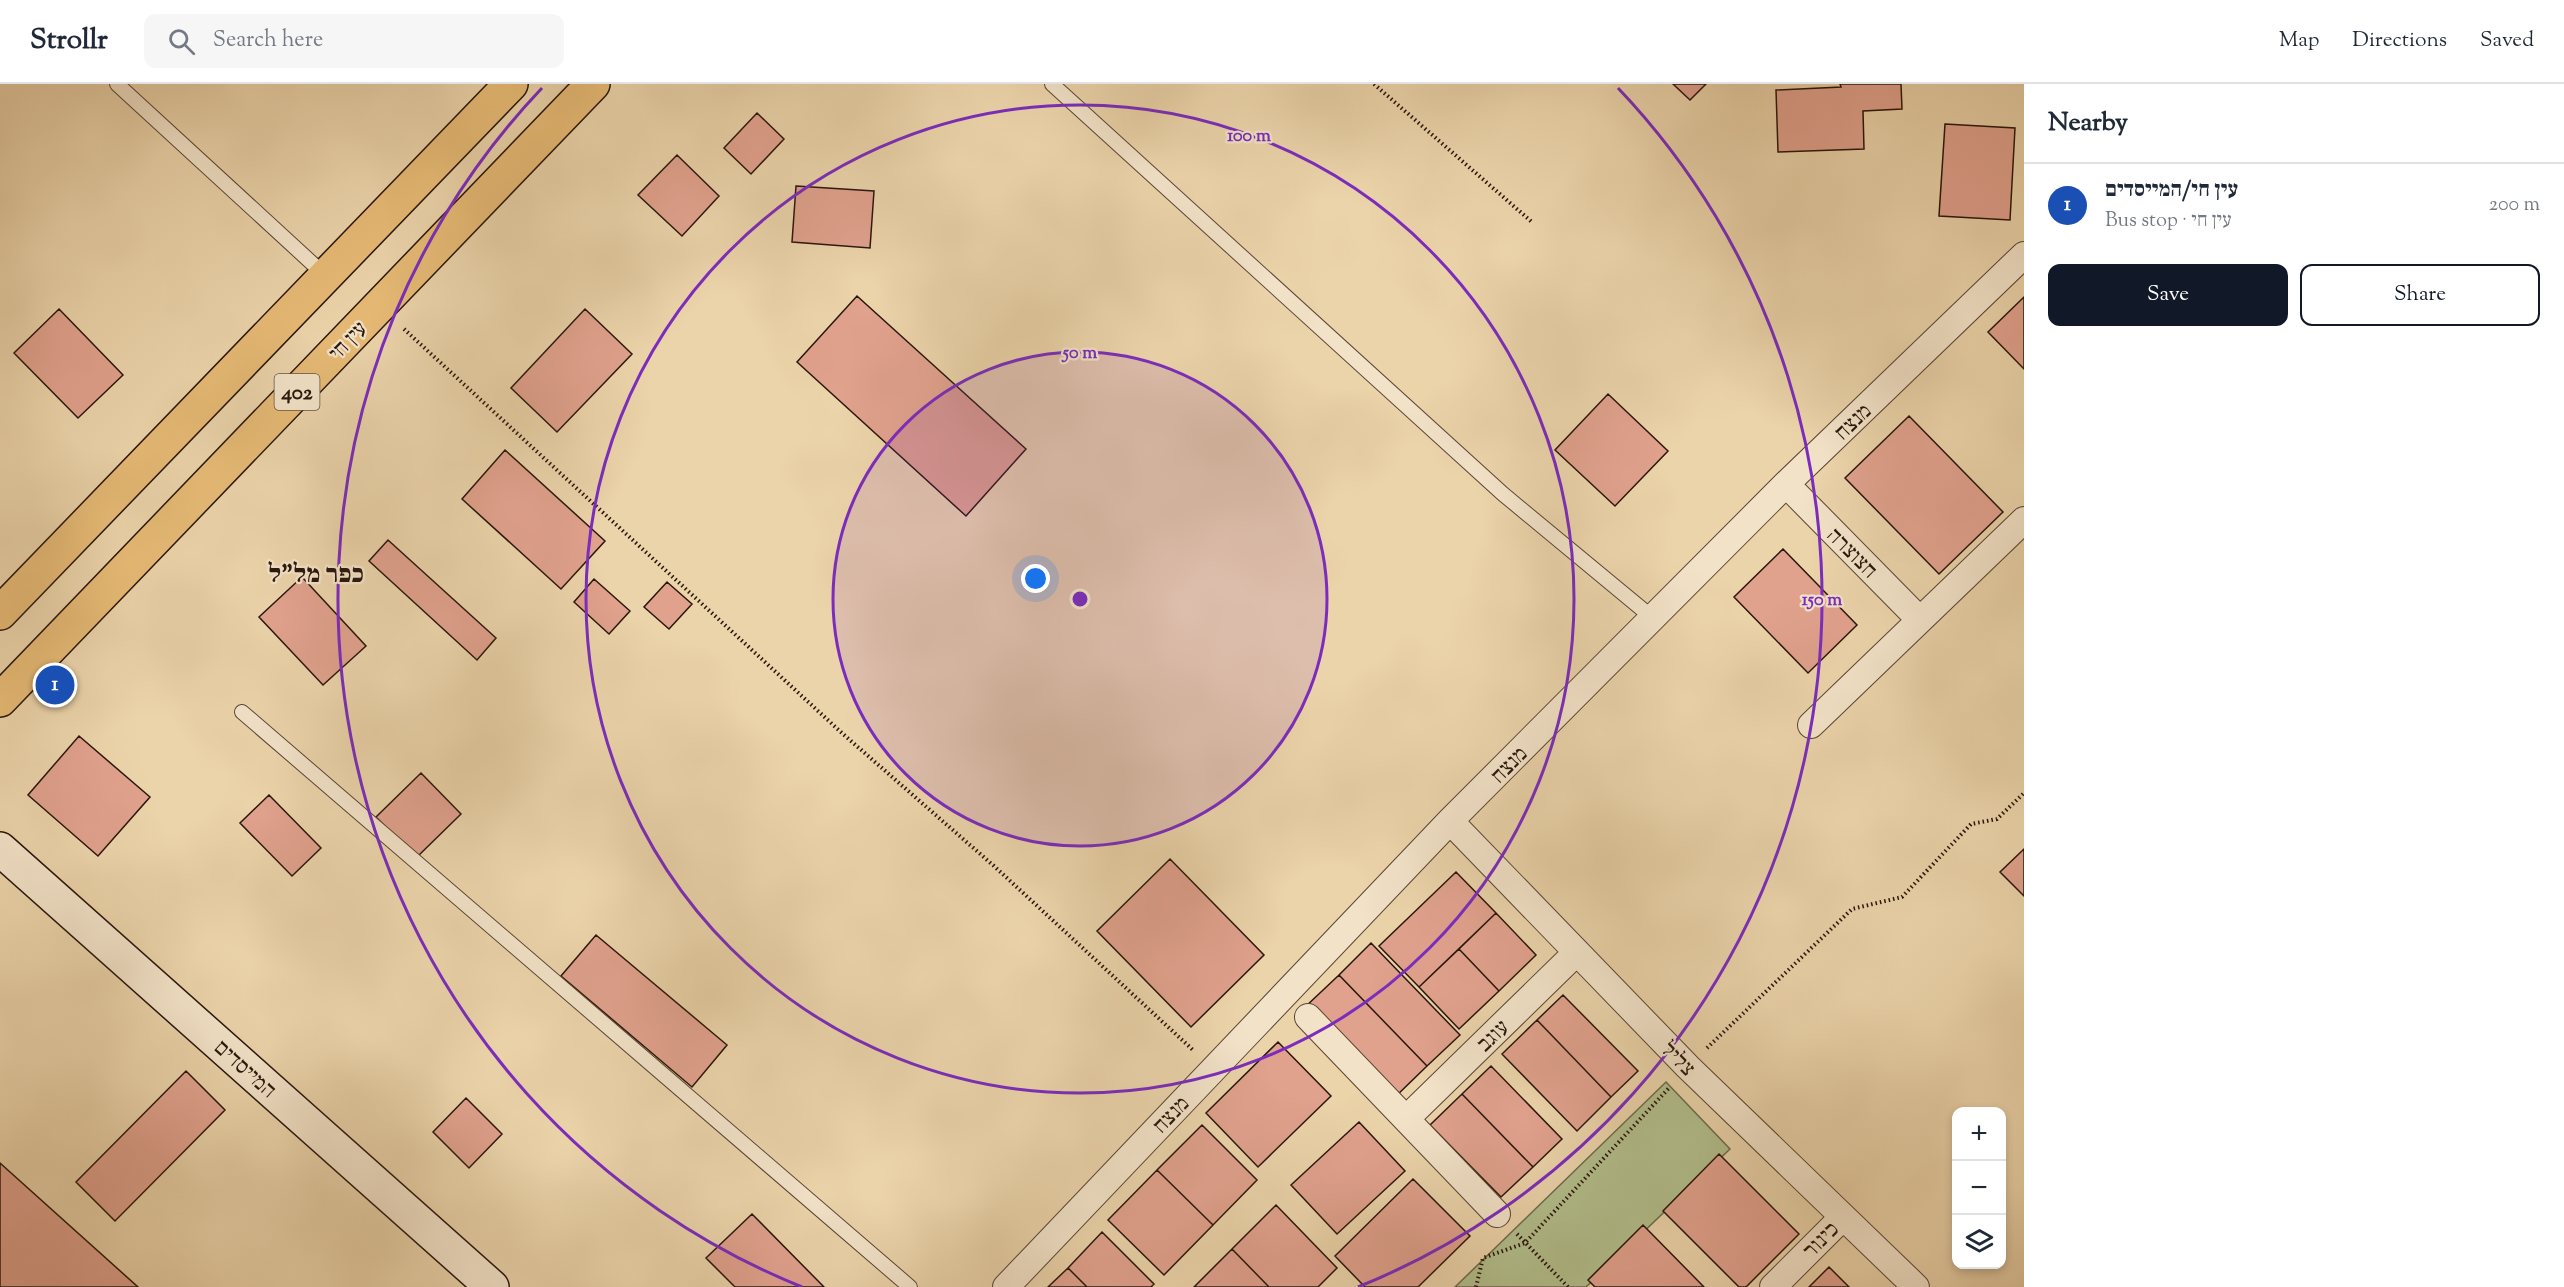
<!DOCTYPE html>
<html lang="en">
<head>
<meta charset="utf-8">
<style>
  :root { --surface:#fff; --page:#f6f6f7; --text:#1f2937; --muted:#747a83; --line:#e0e1e3; --accent:#111827 }
  body { margin:0; font-family:"Sorts Mill Goudy","Frank Ruhl Libre",serif; background:var(--page); color:var(--text) }
  .controls { position:absolute; right:18px; bottom:18px; display:grid; overflow:hidden; border-radius:12px; box-shadow:0 3px 9px #0003 }
  .controls button { width:54px; height:54px; display:grid; place-items:center; padding:0; border:0; border-bottom:2px solid var(--line); background:var(--surface); color:var(--text); font:30px sans-serif }
  .you { position:absolute; left:1036px; top:495px; width:21px; height:21px; margin:-15px; border:4px solid #fff; border-radius:50%; background:#1a73e8; box-shadow:0 0 0 9px #1a73e833 }
  .badge { display:grid; place-items:center; width:39px; height:39px; border-radius:50%; background:var(--accent); color:#fff; font-size:20px; font-weight:700 }
  .pin { position:absolute; translate:-50% -50%; border:3px solid #fff; box-shadow:0 2px 6px #0006 }
  .list { margin:0; padding:0; list-style:none }
  h2 { display:flex; justify-content:space-between; align-items:center; height:78px; margin:0; padding:0 24px; font-size:26px }
  h2 small { font-size:20px; font-weight:400; color:var(--muted) }
  .list li { display:grid; grid-template-columns:39px 1fr auto; gap:18px; align-items:center; box-sizing:border-box; height:84px; padding:0 24px; border-top:2px solid var(--line) }
  .list b { display:block; font-size:22px; white-space:nowrap }
  .list p { margin:0; font-size:20px; white-space:nowrap; color:var(--muted) }
  .list em { font-size:20px; font-style:normal; color:var(--muted) }
  .actions { display:flex; gap:12px; padding:18px 24px }
  .actions a { flex:1; padding:14px 0; border:2px solid var(--accent); border-radius:12px; text-align:center; font-size:21px; color:var(--accent) }
  .actions .main { background:var(--accent); color:#fff }
  .icon { flex:none; width:33px; height:33px; fill:none; stroke:currentColor; stroke-width:2; stroke-linecap:round; stroke-linejoin:round }
  .map { position:relative; flex:none; width:2024px; height:1203px; overflow:hidden }
  header { display:flex; align-items:center; gap:36px; box-sizing:border-box; height:84px; padding:0 30px; background:var(--surface); border-bottom:2px solid var(--line) }
  header strong { font-size:28px }
  nav { display:flex; gap:33px; margin-inline-start:auto; font-size:21px }
  .search { width:420px; height:54px; background:var(--page); display:flex; align-items:center; gap:15px; box-sizing:border-box; padding:0 21px; border-radius:12px; color:var(--muted); font-size:22px }
  main { display:flex }
  aside { flex:1; background:var(--surface) }
  .map>svg:first-child { display:block }
  .green { fill:#b2be8c; stroke:#6e6a4c; stroke-width:1.5 }
  .building { fill:#e0a18d; stroke:#29160c; stroke-width:1.5 }
  .lines { fill:none; stroke-linecap:round; stroke-linejoin:round }
  .lane-casing { stroke:#5a4534; stroke-width:16 }
  .street-casing { stroke:#5a4534; stroke-width:28 }
  .secondary-casing { stroke:#29160c; stroke-width:36 }
  .primary-casing { stroke:#29160c; stroke-width:36 }
  .path { stroke:#29160c; stroke-width:4; stroke-dasharray:1.5 3; stroke-linecap:butt }
  .lane { stroke:#f2e2c8; stroke-width:14 }
  .street { stroke:#f2e2c8; stroke-width:26 }
  .secondary { stroke:#f2e2c8; stroke-width:33 }
  .primary { stroke:#e6ba75; stroke-width:33 }
  .ring { fill:none; stroke:#7b2cbf; stroke-width:3 }
  .labels { text-anchor:middle; stroke-width:4.5; stroke-linejoin:round; paint-order:stroke }
  .shield { fill:#f2e2c8; stroke:#655344; stroke-width:1.5 }
  .shield-label { font-size:21px; font-weight:bold; fill:#29160c }
  .street-label { font-size:22px; fill:#29160c; stroke:#f2e2c8 }
  .quarter-label { font-size:26px; font-weight:bold; fill:#29160c; stroke:#f2e2c8 }
  .centre { fill:#7b2cbf; stroke:#f2e2c8; stroke-width:3 }
  .ring-label { font-size:18px; text-anchor:middle; font-weight:bold; fill:#7b2cbf; stroke:#f2e2c8; stroke-width:4.5; stroke-linejoin:round; paint-order:stroke }
</style>
</head>
<body>
<header>
<strong>Strollr</strong>
<div class="search"><svg class="icon" aria-label="search" viewBox="0 0 24 24"><circle cx="10" cy="10" r="6"/><path d="M15 15l6 6"/></svg>Search here</div>
<nav><a>Map</a><a>Directions</a><a>Saved</a></nav>
</header>
<main>
<div class="map">
<svg width="2024" height="1203" viewBox="0 0 2024 1203">
  <rect width="100%" height="100%" fill="#ebd3aa"/>
  <filter id="stains"><feTurbulence type="fractalNoise" baseFrequency=".00333" numOctaves="4"/><feColorMatrix values="0 0 0 0 .2 0 0 0 0 .09 0 0 0 0 .02 0 0 0 .5 -.17"/></filter>
  <radialGradient id="worn" r=".72"><stop offset=".6" stop-color="#630" stop-opacity="0"/><stop offset="1" stop-color="#630" stop-opacity=".3"/></radialGradient>
  <!-- green -->
  <path class="green" d="M1666 998 1730 1065 1586 1203H1455Z"/>
  <!-- building -->
  <path class="building" d="M1673 0H1706L1690 16Z
    M1840 0H1901L1902 25 1863 27 1864 65 1778 68 1776 6 1841 3Z
    M757 29 784 55 751 90 724 64Z
    M1945 40 2015 44 2010 136 1939 132Z
    M677 71 719 112 682 152 638 111Z
    M796 102 874 107 870 164 792 158Z
    M857 212 1026 365 966 432 797 278Z
    M2024 213V285L1988 248Z
    M59 225 123 291 78 334 14 269Z
    M585 225 632 270 557 348 511 304Z
    M1608 310 1668 367 1615 422 1555 366Z
    M1909 332 2003 428 1939 490 1845 394Z
    M505 366 605 457 561 505 462 415Z
    M388 456 496 554 477 576 369 477Z
    M1783 465 1857 541 1808 589 1734 513Z
    M302 493 366 562 323 601 259 533Z
    M594 495 630 527 609 550 574 518Z
    M667 498 692 520 669 545 644 523Z
    M79 652 150 713 98 772 28 711Z
    M421 689 461 730 416 774 376 733Z
    M269 711 321 764 292 792 240 739Z
    M2024 765V812L2000 788Z
    M1170 775 1264 871 1191 943 1097 847Z
    M1456 788 1496 829 1419 903 1379 862Z
    M1496 829 1536 871 1499 907 1459 865Z
    M596 851 727 961 692 1003 561 892Z
    M1371 859 1460 951 1427 982 1339 891Z
    M1459 865 1499 907 1459 945 1419 903Z
    M1339 891 1427 982 1392 1016 1304 924Z
    M1563 911 1638 987 1611 1013 1537 936Z
    M1537 936 1611 1013 1577 1047 1502 970Z
    M1278 958 1331 1012 1258 1083 1206 1029Z
    M1491 982 1562 1055 1533 1083 1462 1010Z
    M186 987 225 1026 115 1137 76 1098Z
    M1462 1010 1533 1083 1501 1113 1430 1041Z
    M466 1014 502 1050 469 1084 433 1048Z
    M1359 1038 1405 1087 1337 1150 1291 1101Z
    M1202 1041 1257 1096 1213 1141 1157 1086Z
    M1719 1070 1799 1150 1746 1203H1739L1663 1127Z
    M0 1079 138 1203H0Z
    M1157 1086 1213 1141 1164 1191 1108 1136Z
    M1413 1095 1470 1152 1418 1203H1365L1335 1172Z
    M1276 1121 1337 1184 1318 1203H1269L1232 1165Z
    M752 1130 824 1203H735L706 1174Z
    M1643 1141 1704 1203H1595L1588 1196Z
    M1102 1148 1154 1200 1151 1203H1087L1068 1184Z
    M1232 1165 1269 1203H1194Z
    M1829 1183 1849 1203H1809Z
    M1068 1184 1087 1203H1048Z"/>
  <g class="lines">
    <defs>
      <path id="lane" d="M117 0 326 192
        M1052 0 1503 410 1654 535
        M242 628 910 1203"/>
      <path id="street" d="M1786 400 1920 536
        M1811 641 2024 436
        M1450 737 1688 983 1916 1203
        M1308 933 1497 1130
        M1407 1034 1576 869
        M1006 1203 1450 737 1786 400 2024 171
        M1773 1203 1843 1133"/>
      <path id="secondary" d="M0 765 492 1203"/>
      <path id="primary" d="M0 529 511 0
        M0 616 593 0"/>
    </defs>
    <!-- lane casing -->
    <use href="#lane" class="lane-casing"/>
    <!-- street casing -->
    <use href="#street" class="street-casing"/>
    <!-- secondary casing -->
    <use href="#secondary" class="secondary-casing"/>
    <!-- primary casing -->
    <use href="#primary" class="primary-casing"/>
    <!-- path -->
    <path class="path" d="M1374 0 1533 139
      M404 245 843 650 994 782 1193 966
      M1707 964 1852 825 1902 813 1971 740 1997 735 2024 709
      M1517 1150 1568 1203
      M1476 1203 1483 1174 1525 1159 1669 1004"/>
    <!-- lane -->
    <use href="#lane" class="lane"/>
    <!-- street -->
    <use href="#street" class="street"/>
    <!-- secondary -->
    <use href="#secondary" class="secondary"/>
    <!-- primary -->
    <use href="#primary" class="primary"/>
  </g>
  <!-- distance rings -->
  <circle cx="1080" cy="515" r="247" fill="#7b2cbf" fill-opacity=".12"/>
  <g class="ring">
    <circle cx="1080" cy="515" r="247"/>
    <circle cx="1080" cy="515" r="494"/>
    <path d="M802 1203A742 742 0 0 1 542 4M1618 4A742 742 0 0 1 1358 1203"/>
  </g>
  <g class="labels">
    <!-- shield labels -->
    <rect class="shield" x="274.5" y="290" width="45" height="36" rx="4.5"/>
    <g class="shield-label">
      <text x="297" y="315">402</text>
    </g>
    <!-- street labels -->
    <g class="street-label">
      <text transform="translate(347 256) rotate(-46)" y="8">עין חי</text>
      <text transform="translate(1852 337) rotate(-44)" y="8">מנצח</text>
      <text transform="translate(1853 468) rotate(45)" y="8">חצוצרה</text>
      <text transform="translate(1508 680) rotate(-45)" y="8">מנצח</text>
      <text transform="translate(1492 951) rotate(-44)" y="8">עוגב</text>
      <text transform="translate(1679 974) rotate(45)" y="8">צליל</text>
      <text transform="translate(246 984) rotate(42)" y="8">המייסדים</text>
      <text transform="translate(1170 1030) rotate(-46)" y="8">מנצח</text>
      <text transform="translate(1820 1155) rotate(-45)" y="8">כינור</text>
    </g>
    <!-- quarter labels -->
    <g class="quarter-label">
      <text x="316" y="498">כפר מל"ל</text>
    </g>
  </g>
  <circle cx="1080" cy="515" r="9" class="centre"/>
  <g class="ring-label">
    <text x="1249" y="57">100 m</text>
    <text x="1080" y="274">50 m</text>
    <text x="1822" y="521">150 m</text>
  </g>
  <rect width="100%" height="100%" filter="url(#stains)"/>
  <rect width="100%" height="100%" fill="url(#worn)"/>
</svg>
<div class="controls">
<button>+</button>
<button>−</button>
<button><svg class="icon" aria-label="layers" viewBox="0 0 24 24"><path d="M12 4l9 5-9 5-9-5zM3 14l9 5 9-5"/></svg></button>
</div>
<div class="you"></div>
<div class="pin badge" style="left:55px;top:601px;background:#1a4fb4">1</div>
</div>
<aside>
<h2>Nearby<small></small></h2>
<ul class="list">
<li><span class="badge" style="background:#1a4fb4">1</span><div><b>עין חי/המייסדים</b><p>Bus stop · עין חי</p></div><em>200 m</em></li>
</ul>
<div class="actions"><a class="main">Save</a><a>Share</a></div>
</aside>
</main>
</body>
</html>
